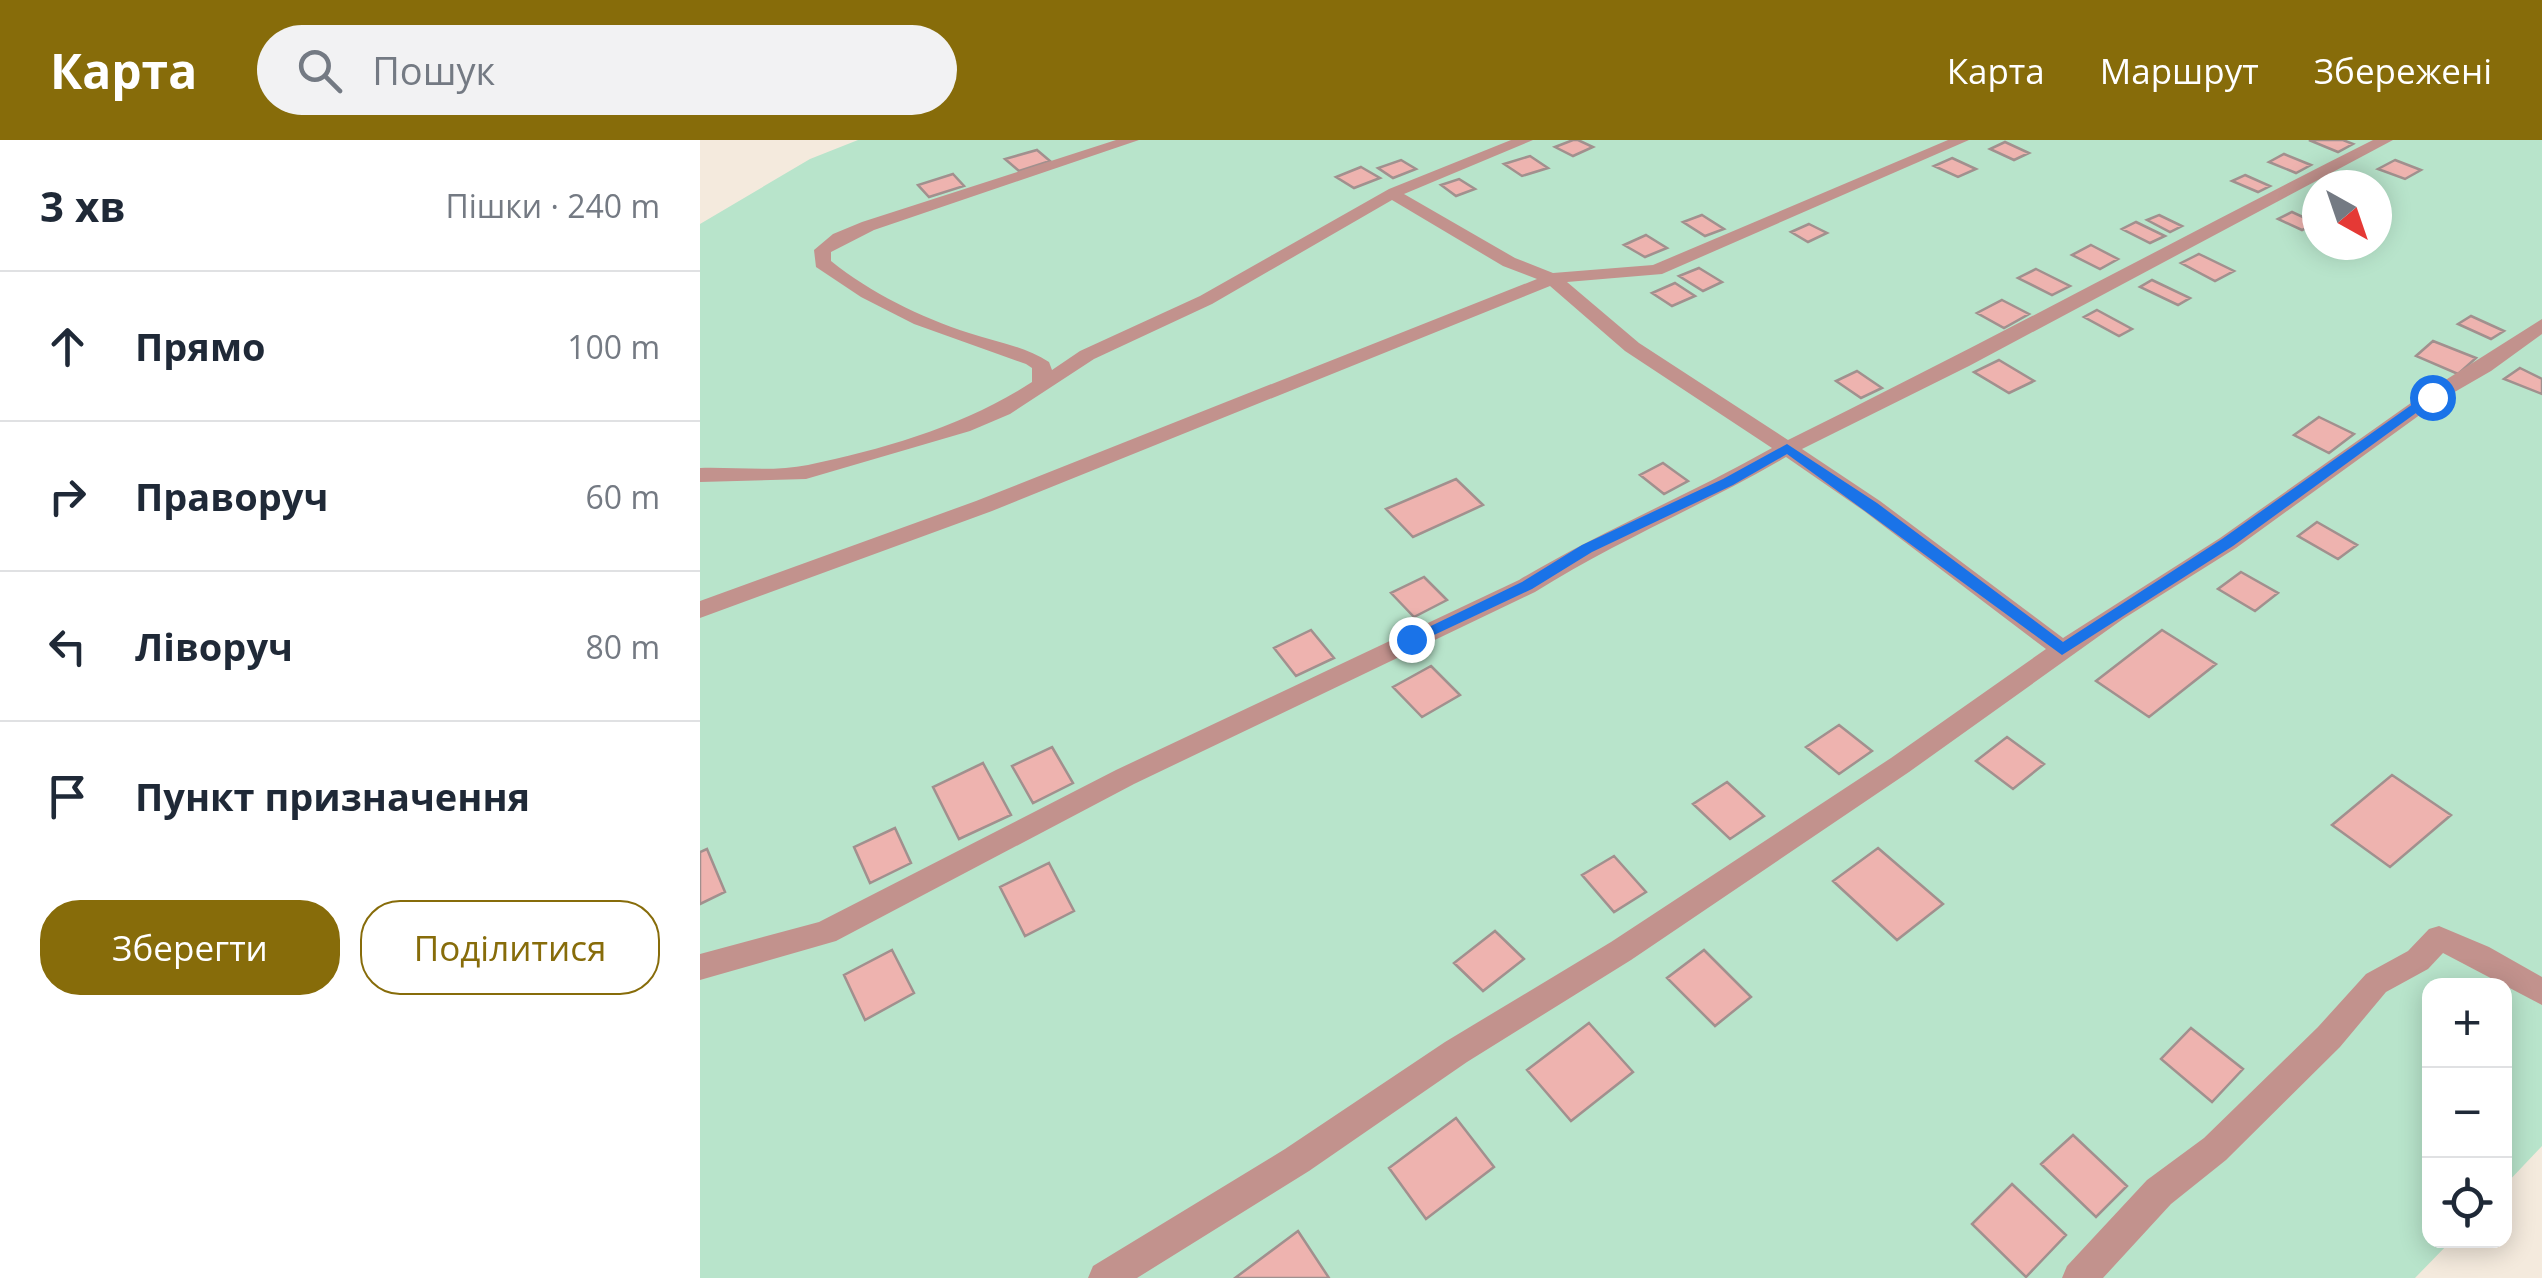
<!DOCTYPE html>
<html lang="uk">
<head>
<meta charset="utf-8">
<style>
  :root { --surface:#fff; --page:#f2f2f3; --text:#1f2937; --muted:#747a83; --line:#e0e1e3; --accent:#876c0a }
  body { margin:0; font-family:"Open Sans",sans-serif; background:var(--page); color:var(--text) }
  .controls { position:absolute; right:30px; bottom:30px; display:grid; overflow:hidden; border-radius:20px; box-shadow:0 5px 25px #0003 }
  .controls button { width:90px; height:90px; display:grid; place-items:center; padding:0; border:0; border-bottom:2px solid var(--line); background:var(--surface); color:var(--text); font:50px sans-serif }
  .compass { position:absolute; left:1602px; top:30px; width:90px; height:90px; border-radius:50%; background:var(--surface); box-shadow:0 5px 25px #0003; rotate:140deg }
  .stop { position:absolute; width:30px; height:30px; margin:-22px; border:8px solid #1a73e8; border-radius:50%; background:#fff }
  .stop.end { background:#1a73e8; border-color:#fff; box-shadow:0 2px 10px #0008 }
  .list { margin:0; padding:0; list-style:none }
  h2 { display:flex; justify-content:space-between; align-items:center; height:130px; margin:0; padding:0 40px; font-size:42px }
  h2 small { font-size:32px; font-weight:400; color:var(--muted) }
  .list li { display:grid; grid-template-columns:65px 1fr auto; gap:30px; align-items:center; box-sizing:border-box; height:150px; padding:0 40px; border-top:2px solid var(--line) }
  .list b { display:block; font-size:38px; white-space:nowrap }
  .list em { font-size:32px; font-style:normal; color:var(--muted) }
  .actions { display:flex; gap:20px; padding:30px 40px }
  .actions a { flex:1; padding:22px 0; border:2px solid var(--accent); border-radius:40px; text-align:center; font-size:35px; color:var(--accent) }
  .actions .main { background:var(--accent); color:#fff }
  .icon { flex:none; width:55px; height:55px; fill:none; stroke:currentColor; stroke-width:2; stroke-linecap:round; stroke-linejoin:round }
  .map { position:relative; flex:none; width:1842px; height:1138px; overflow:hidden }
  header { display:flex; align-items:center; gap:60px; box-sizing:border-box; height:140px; padding:0 50px; background:var(--accent); color:#fff }
  header strong { font-size:48px }
  nav { display:flex; gap:55px; margin-inline-start:auto; font-size:35px }
  .search { width:700px; height:90px; background:var(--page); display:flex; align-items:center; gap:25px; box-sizing:border-box; padding:0 35px; border-radius:55px; color:var(--muted); font-size:38px }
  main { display:flex }
  aside { flex:1; background:var(--surface) }
  .map>svg:first-child { display:block }
  .green { fill:#b8e4cb; fill-rule:evenodd }
  .building { fill:#eeb3af; stroke:#a1908e; stroke-width:2.5 }
  .lines { fill:none; stroke-linecap:round; stroke-linejoin:round }
  .street { fill:#c2928d; fill-rule:evenodd }
  .route { fill:#1a73e8 }
</style>
</head>
<body>
<header>
<strong>Карта</strong>
<div class="search"><svg class="icon" aria-label="search" viewBox="0 0 24 24"><circle cx="10" cy="10" r="6"/><path d="M15 15l6 6"/></svg>Пошук</div>
<nav><a>Карта</a><a>Маршрут</a><a>Збережені</a></nav>
</header>
<main>
<aside>
<h2>3 хв<small>Пішки · 240 m</small></h2>
<ul class="list">
<li><svg class="icon" aria-label="ahead" viewBox="0 0 24 24"><path d="M12 20V5M6 11l6-6 6 6"/></svg><div><b>Прямо</b></div><em>100 m</em></li>
<li><svg class="icon" aria-label="right" viewBox="0 0 24 24"><path d="M7 20v-9h11M14 6l5 5-5 5"/></svg><div><b>Праворуч</b></div><em>60 m</em></li>
<li><svg class="icon" aria-label="left" viewBox="0 0 24 24"><path d="M17 20v-9H6M10 6l-5 5 5 5"/></svg><div><b>Ліворуч</b></div><em>80 m</em></li>
<li><svg class="icon" aria-label="arrive" viewBox="0 0 24 24"><path d="M6 21V4h12l-3 4 3 4H6"/></svg><div><b>Пункт призначення</b></div></li>
</ul>
<div class="actions"><a class="main">Зберегти</a><a>Поділитися</a></div>
</aside>
<div class="map">
<svg width="1842" height="1138" viewBox="0 0 1842 1138">
  <rect width="100%" height="100%" fill="#f4eadd"/>
  <!-- green -->
  <path class="green" d="M158 0H1842V1006L1805 1045 1804 846H1730V1100L1751 1101 1715 1138H0V84L110 19ZM1617 45H1677V105H1617Z"/>
  <!-- building -->
  <path class="building" d="M873 0H878L893 7 873 16 855 7Z
    M1609 0H1643L1653 4 1638 12Z
    M1305 2 1329 13 1314 20 1290 9Z
    M337 10 350 21 319 31 305 19Z
    M1584 14 1611 25 1596 33 1569 22Z
    M830 16 848 28 822 36 804 24Z
    M1252 18 1276 29 1258 37 1234 26Z
    M701 20 716 29 693 38 678 28Z
    M1695 20 1721 30 1705 39 1678 29Z
    M661 27 680 38 654 48 636 37Z
    M253 34 264 46 229 57 218 45Z
    M1545 35 1570 46 1558 52 1532 41Z
    M759 39 775 49 756 56 741 45Z
    M1592 72 1616 83 1602 90 1578 79Z
    M1002 75 1024 89 1005 96 983 82Z
    M1459 75 1482 86 1470 92 1447 80Z
    M1436 82 1465 96 1450 103 1422 89Z
    M1109 84 1127 93 1108 102 1091 92Z
    M946 95 967 108 945 117 924 105Z
    M1391 105 1418 119 1400 129 1372 115Z
    M1499 114 1534 131 1515 141 1481 123Z
    M999 128 1022 142 1003 151 979 136Z
    M1336 129 1370 146 1352 155 1318 138Z
    M1452 140 1490 158 1478 165 1440 147Z
    M975 143 995 156 972 166 952 153Z
    M1302 160 1329 174 1304 188 1277 173Z
    M1397 170 1432 189 1419 196 1384 177Z
    M1771 176 1804 191 1791 199 1758 184Z
    M1733 201 1776 218 1758 234 1716 216Z
    M1299 220 1334 241 1309 253 1274 232Z
    M1820 228 1842 239V254L1804 239Z
    M1157 231 1182 248 1161 258 1136 241Z
    M1619 277 1654 294 1629 313 1594 295Z
    M963 323 988 341 964 354 940 335Z
    M756 339 783 365 713 397 686 369Z
    M1617 382 1657 405 1638 419 1598 396Z
    M1541 432 1578 453 1555 471 1518 449Z
    M724 437 747 460 714 477 691 453Z
    M611 490 634 518 596 536 574 508Z
    M1462 490 1516 524 1449 577 1396 541Z
    M731 526 760 555 722 577 693 547Z
    M1139 585 1172 611 1139 634 1106 607Z
    M1307 597 1344 624 1313 649 1276 621Z
    M352 607 373 643 333 663 312 626Z
    M283 623 311 675 259 699 233 647Z
    M1692 635 1751 675 1690 727 1632 685Z
    M1027 642 1064 676 1030 699 993 664Z
    M195 688 211 723 170 743 154 707Z
    M1178 708 1243 764 1197 800 1133 741Z
    M7 709 25 752 0 764V712Z
    M914 716 946 752 914 772 882 735Z
    M349 723 374 771 325 796 300 747Z
    M795 791 824 819 783 851 754 823Z
    M192 810 214 853 165 880 144 835Z
    M1004 810 1051 857 1015 886 967 838Z
    M889 883 933 932 871 981 827 930Z
    M1491 888 1543 929 1512 962 1461 919Z
    M756 978 794 1027 726 1079 689 1028Z
    M1373 995 1427 1046 1396 1077 1341 1024Z
    M1312 1044 1366 1095 1326 1137 1272 1084Z
    M598 1091 629 1138H535Z"/>
  <g class="lines">
    <!-- street -->
    <path class="street" d="M416 0H439L174 90 131 112V121C171 153 220 177 269 193 296 202 324 206 349 222L352 230 380 211 500 156 689 49 811 0H833L704 54 815 118 853 133 953 125 1248 0H1269L962 134 867 142 939 203 1088 300C1285 203 1477 99 1673 0H1693L1269 226 1102 309 1180 361 1363 498 1520 398 1725 253 1842 179V194L1791 231 1739 261 1536 408 1423 479 1209 632 931 820 767 922 609 1031 437 1138H388L393 1126 585 1009 745 902 911 802 1191 618 1346 509 1164 371 1086 317C1004 365 916 401 835 452L434 644 136 801 0 840V814L119 782 416 630 819 440C901 391 989 355 1072 308L925 211 850 146 292 371 0 478V461L276 361 837 139 803 126 692 60 512 164 394 219 310 274 270 291 106 339 0 342V328C35 327 74 332 108 325 185 309 267 285 332 242V228L326 224 214 184 161 157 116 127 114 110 133 94 162 82Z
      M1739 786 1789 807 1842 837V865L1743 813 1728 829 1686 852 1640 907 1526 1020 1471 1064 1403 1138H1362L1367 1126 1447 1040 1504 998 1618 887 1666 834 1708 811 1729 789Z"/>
  </g>
  <!-- route -->
  <path class="route" d="M1727 254 1738 257 1533 406 1362 515 1087 314 1033 345 892 412 832 449 717 503H706L704 499 822 442 882 405 1023 339 1087 304 1177 363 1363 502 1522 399Z"/>
</svg>
<div class="controls">
<button>+</button>
<button>−</button>
<button><svg class="icon" aria-label="locate" viewBox="0 0 24 24"><circle cx="12" cy="12" r="6"/><path d="M12 2v4M12 18v4M2 12h4M18 12h4"/></svg></button>
</div>
<svg class="compass" viewBox="-18 -18 36 36"><path d="M0-13l5 13h-10z" fill="#e53935"/><path d="M0 13l5-13h-10z" fill="#747a83"/></svg>
<div class="stop" style="left:1732px;top:257px"></div>
<div class="stop end" style="left:711px;top:499px"></div>
</div>
</main>
</body>
</html>
